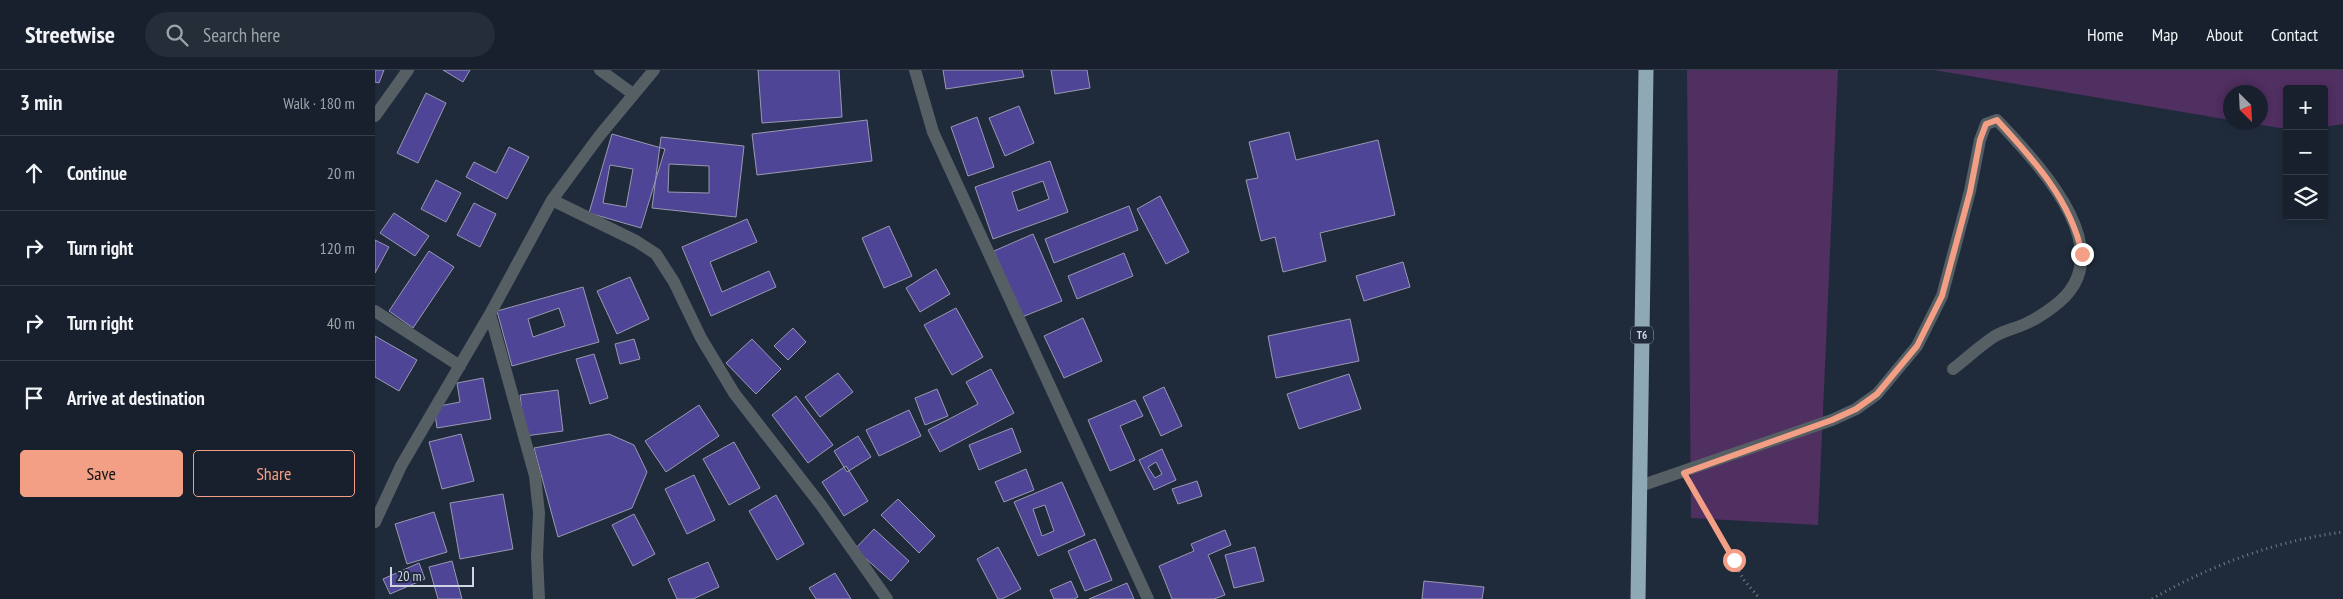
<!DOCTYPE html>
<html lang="en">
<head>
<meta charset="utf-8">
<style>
  :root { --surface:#17202c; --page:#242d38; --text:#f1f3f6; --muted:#9ea3a9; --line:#363e48; --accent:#f39f85 }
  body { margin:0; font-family:"PT Sans Narrow",sans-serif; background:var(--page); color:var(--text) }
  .controls { position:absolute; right:15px; top:15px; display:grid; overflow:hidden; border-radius:5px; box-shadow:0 2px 8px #0003 }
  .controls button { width:45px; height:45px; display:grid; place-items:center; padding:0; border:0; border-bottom:1px solid var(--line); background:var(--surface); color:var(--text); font:25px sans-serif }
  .compass { position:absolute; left:1848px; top:15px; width:45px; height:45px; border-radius:50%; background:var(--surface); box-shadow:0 2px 8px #0003; rotate:156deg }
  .scale { position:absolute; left:15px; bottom:12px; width:84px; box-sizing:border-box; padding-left:5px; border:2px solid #ced5e0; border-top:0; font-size:14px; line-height:18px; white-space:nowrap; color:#ced5e0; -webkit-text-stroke:4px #1f2b3b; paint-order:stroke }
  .stop { position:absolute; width:15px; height:15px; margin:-11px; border:4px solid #f39f85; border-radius:50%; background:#fff }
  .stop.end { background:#f39f85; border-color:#fff; box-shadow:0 1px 5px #0008 }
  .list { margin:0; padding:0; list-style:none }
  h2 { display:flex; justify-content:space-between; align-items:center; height:65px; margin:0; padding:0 20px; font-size:21px }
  h2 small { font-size:16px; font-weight:400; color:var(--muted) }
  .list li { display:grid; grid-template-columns:32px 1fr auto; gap:15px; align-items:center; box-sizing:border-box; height:75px; padding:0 20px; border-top:1px solid var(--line) }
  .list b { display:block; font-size:19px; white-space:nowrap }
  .list em { font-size:16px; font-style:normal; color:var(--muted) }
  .actions { display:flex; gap:10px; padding:15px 20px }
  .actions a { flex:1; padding:11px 0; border:1px solid var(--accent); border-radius:5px; text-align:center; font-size:18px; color:var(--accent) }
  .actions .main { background:var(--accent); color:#111 }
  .icon { flex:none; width:28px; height:28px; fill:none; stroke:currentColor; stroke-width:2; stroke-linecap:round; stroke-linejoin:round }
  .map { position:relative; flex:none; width:1968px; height:529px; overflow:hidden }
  header { display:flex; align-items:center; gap:30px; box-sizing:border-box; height:70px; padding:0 25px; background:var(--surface); border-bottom:1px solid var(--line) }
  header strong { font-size:24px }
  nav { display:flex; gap:28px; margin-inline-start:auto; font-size:18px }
  .search { width:350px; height:45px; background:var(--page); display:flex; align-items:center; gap:12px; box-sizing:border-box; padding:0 18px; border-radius:28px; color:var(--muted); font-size:19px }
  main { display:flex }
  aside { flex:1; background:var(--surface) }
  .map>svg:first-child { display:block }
  .green { fill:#502f61 }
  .building { fill:#4f4597; stroke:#9999b0; fill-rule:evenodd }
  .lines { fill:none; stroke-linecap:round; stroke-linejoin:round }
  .path { stroke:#757e8c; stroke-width:3; stroke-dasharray:1 4; stroke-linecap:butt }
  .lane { stroke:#555f64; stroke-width:12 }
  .street { stroke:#555f64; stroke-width:12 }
  .highway { stroke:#8fa8b5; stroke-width:15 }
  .route { stroke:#f39f85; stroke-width:6 }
  .labels { text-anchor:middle; stroke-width:4; stroke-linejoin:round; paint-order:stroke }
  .shield { fill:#1f2b3b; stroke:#9aa2ae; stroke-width:1 }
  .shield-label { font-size:11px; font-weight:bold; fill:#ced5e0 }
</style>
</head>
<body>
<header>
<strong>Streetwise</strong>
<div class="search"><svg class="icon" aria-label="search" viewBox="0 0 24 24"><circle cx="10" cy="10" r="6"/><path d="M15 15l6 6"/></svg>Search here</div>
<nav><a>Home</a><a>Map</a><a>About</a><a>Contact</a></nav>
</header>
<main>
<aside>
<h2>3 min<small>Walk · 180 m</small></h2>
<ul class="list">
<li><svg class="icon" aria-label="ahead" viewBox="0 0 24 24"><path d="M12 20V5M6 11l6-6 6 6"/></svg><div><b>Continue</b></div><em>20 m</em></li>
<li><svg class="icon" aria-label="right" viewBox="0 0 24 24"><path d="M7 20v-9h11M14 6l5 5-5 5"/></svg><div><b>Turn right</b></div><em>120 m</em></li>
<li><svg class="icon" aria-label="right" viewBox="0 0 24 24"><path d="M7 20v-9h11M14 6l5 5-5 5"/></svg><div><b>Turn right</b></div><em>40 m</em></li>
<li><svg class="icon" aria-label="arrive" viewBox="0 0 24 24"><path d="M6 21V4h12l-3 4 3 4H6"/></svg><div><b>Arrive at destination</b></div></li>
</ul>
<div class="actions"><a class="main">Save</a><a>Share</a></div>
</aside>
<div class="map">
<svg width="1968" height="529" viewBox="0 0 1968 529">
  <rect width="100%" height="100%" fill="#1f2b3b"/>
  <!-- green -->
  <path class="green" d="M1312 0H1463L1443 455 1316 448Z
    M1559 0H1968V54L1949 57V19H1912V59L1873 53 1886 52V22H1856L1855 50Z"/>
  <!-- building -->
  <path class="building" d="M0 0H9L4 13 0 12Z
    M68 0H95L88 12Z
    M383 0H464L467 47 387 53Z
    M568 0H647L649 7 571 19Z
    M676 0H712L715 18 680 24Z
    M51 23 71 33 43 93 22 83Z
    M644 36 659 73 630 86 614 48Z
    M602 47 619 97 593 106 576 57Z
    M492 50 497 91 382 105 377 64Z
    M914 62 921 90 1003 70 1020 145 945 163 951 191 908 202 900 167 886 171 871 110 883 108 874 72Z
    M237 64 290 79 266 158 214 143ZM235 95 258 99 251 137 228 133Z
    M286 67 369 76 361 147 277 138ZM294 94 334 96V123L293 122Z
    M134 77 154 87 132 129 91 107 99 92 121 103Z
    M675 91 693 142 618 169 600 117ZM668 111 674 129 643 141 637 122Z
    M61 110 86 123 71 152 46 139Z
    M785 126 814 182 791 194 762 139Z
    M99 133 121 144 105 177 82 165Z
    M754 136 763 160 679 193 670 169Z
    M19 143 54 166 40 186 5 163Z
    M372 149 382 172 335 192 347 222 394 201 401 217 336 246 307 177Z
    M514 156 537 206 509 218 487 168Z
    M658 164 687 231 647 247 619 181Z
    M0 170 14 177 0 203Z
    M54 181 79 197 38 258 14 241Z
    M749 183 758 206 702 229 693 206Z
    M1028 192 1035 217 989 231 981 206Z
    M561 199 575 224 545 242 531 218Z
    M255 207 274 249 242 264 222 221Z
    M208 217 224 272 137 296 122 241ZM184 238 190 256 158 267 153 249Z
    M581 238 608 287 577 305 549 255Z
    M708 248 727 291 689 308 669 266Z
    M975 249 984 291 901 308 893 266Z
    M418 258 431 272 413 290 399 276Z
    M0 266 42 290 24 321 0 307Z
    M259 269 265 289 245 294 240 274Z
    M377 269 406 299 381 324 351 293Z
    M219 284 233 328 215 334 201 289Z
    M616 299 639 343 565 382 553 360 603 334 591 312Z
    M463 303 478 322 445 347 430 327Z
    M974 304 986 339 924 359 912 324Z
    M108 308 116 349 62 358 59 337 85 332 82 313Z
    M789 317 807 356 786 366 768 327Z
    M562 319 573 346 550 355 540 328Z
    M183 320 188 361 150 366 145 325Z
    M421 326 458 375 433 393 397 345Z
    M760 330 768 346 745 356 760 390 735 401 713 350Z
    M324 335 344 366 291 402 270 371Z
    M534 340 546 366 504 386 491 360Z
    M637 358 646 382 604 400 594 375Z
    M86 364 99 411 67 419 54 372Z
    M234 364 259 375 272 402 257 438 183 467 159 378Z
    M483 366 496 387 472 402 459 381Z
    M359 372 385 418 354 435 328 389Z
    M787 379 801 410 779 420 764 390ZM781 392 787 404 780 408 773 397Z
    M471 396 493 431 469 446 447 412Z
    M651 399 659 420 629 432 620 412Z
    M319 405 340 450 312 464 290 419Z
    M822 411 827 426 803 434 797 419Z
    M687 412 710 465 663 486 639 432ZM670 435 679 461 667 466 658 439Z
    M128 424 138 479 85 489 75 433Z
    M401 425 429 474 402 490 374 441Z
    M523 429 560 466 544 483 506 445Z
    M59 442 72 482 32 494 20 454Z
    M259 444 280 484 258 496 237 455Z
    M499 459 534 491 516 511 480 479Z
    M850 460 856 475 833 485 850 525 839 529H797L784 496 819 481 816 474Z
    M720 469 737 510 710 521 693 481Z
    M623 477 646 519 627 529H623L602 489Z
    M880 477 889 511 859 518 850 485Z
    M77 491 87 529H63L54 497Z
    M333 492 344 517 318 529H302L293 509Z
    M44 493 50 509 15 524 8 509Z
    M460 503 476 529H441L434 518Z
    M696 511 703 527 699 529H679L675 520Z
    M1049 511 1109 517 1107 529H1047Z
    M752 513 759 529H714Z"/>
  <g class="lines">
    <!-- path -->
    <path class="path" d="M1318 418 1369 510 1385 529
      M1777 529C1836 495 1900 471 1968 462"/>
    <!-- lane -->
    <path class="lane" d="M1265 416 1457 350 1481 339 1502 324 1542 276 1567 226 1595 121 1605 70 1611 54 1622 50C1662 93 1752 184 1678 237 1670 243 1661 249 1652 253 1642 258 1630 260 1620 266 1606 275 1592 288 1578 299"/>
    <!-- street -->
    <path class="street" d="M225 0 258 24
      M540 0 558 62 773 529
      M0 46 33 0
      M177 130 261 171 281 184 299 212 326 268 359 323 446 435 512 529
      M0 241 85 296
      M115 244 160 406 164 443 162 486 164 529
      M0 452 26 396 115 244 177 130 225 65 279 0"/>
    <!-- highway -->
    <path class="highway" d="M1263 529 1271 0"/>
  </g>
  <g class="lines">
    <!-- route -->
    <path class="route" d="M1359 490 1309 403 1457 350 1481 339 1502 324 1542 276 1567 226 1595 122 1605 70 1611 54 1622 50C1658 89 1696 130 1707 184"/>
  </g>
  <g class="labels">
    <!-- shield labels -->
    <rect class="shield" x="1256" y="256.5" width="22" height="17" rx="4"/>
    <g class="shield-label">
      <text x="1267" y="269">T6</text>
    </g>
  </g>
</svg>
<div class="controls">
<button>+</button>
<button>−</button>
<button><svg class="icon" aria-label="layers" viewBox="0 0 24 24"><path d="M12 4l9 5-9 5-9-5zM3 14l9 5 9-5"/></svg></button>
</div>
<svg class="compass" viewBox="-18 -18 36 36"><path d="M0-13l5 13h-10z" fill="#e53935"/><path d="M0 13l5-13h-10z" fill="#9ea3a9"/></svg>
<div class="scale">20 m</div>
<div class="stop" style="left:1359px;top:490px"></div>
<div class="stop end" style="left:1707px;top:184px"></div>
</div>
</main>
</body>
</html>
